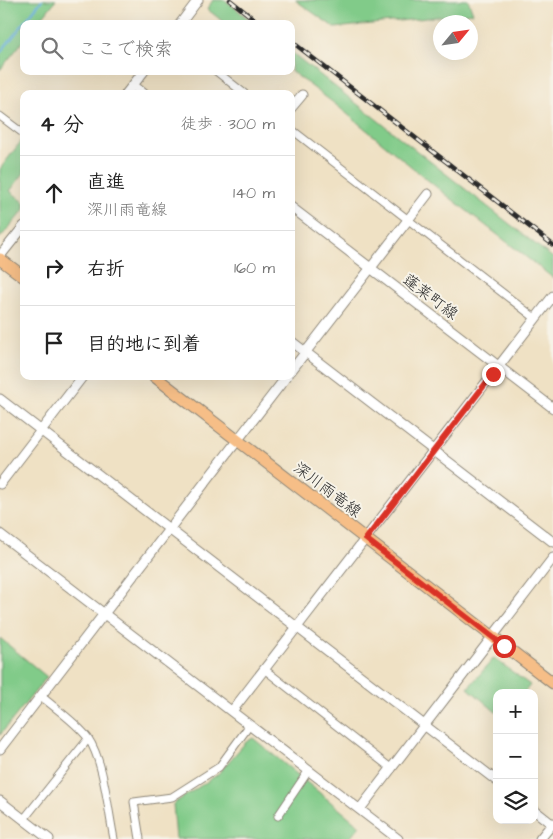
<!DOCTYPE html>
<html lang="ja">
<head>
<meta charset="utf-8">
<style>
  :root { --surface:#fff; --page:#f2f2f2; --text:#222; --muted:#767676; --line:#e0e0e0 }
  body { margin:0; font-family:"Architects Daughter","Klee One",sans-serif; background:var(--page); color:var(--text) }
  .controls { position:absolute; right:15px; bottom:15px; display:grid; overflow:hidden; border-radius:10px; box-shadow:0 5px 20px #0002 }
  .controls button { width:45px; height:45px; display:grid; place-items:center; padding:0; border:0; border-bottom:1px solid var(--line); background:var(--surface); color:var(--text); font:25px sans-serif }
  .compass { position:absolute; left:433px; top:15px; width:45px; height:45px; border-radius:50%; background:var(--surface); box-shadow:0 5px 20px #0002; rotate:61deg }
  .stop { position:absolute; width:15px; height:15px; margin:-11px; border:4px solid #d93025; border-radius:50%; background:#fff }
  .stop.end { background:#d93025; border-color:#fff; box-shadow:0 1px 5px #0008 }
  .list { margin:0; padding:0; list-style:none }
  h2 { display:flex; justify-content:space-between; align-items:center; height:65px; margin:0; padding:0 20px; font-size:21px }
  h2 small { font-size:16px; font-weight:400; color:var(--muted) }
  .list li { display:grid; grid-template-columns:32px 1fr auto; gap:15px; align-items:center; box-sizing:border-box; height:75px; padding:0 20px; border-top:1px solid var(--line) }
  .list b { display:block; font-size:19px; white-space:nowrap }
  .list p { margin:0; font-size:16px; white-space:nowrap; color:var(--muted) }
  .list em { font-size:16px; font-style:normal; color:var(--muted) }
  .icon { flex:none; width:28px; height:28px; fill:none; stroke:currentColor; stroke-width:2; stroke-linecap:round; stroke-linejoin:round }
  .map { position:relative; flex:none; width:553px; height:839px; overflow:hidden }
  .search { position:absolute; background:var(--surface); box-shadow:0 5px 20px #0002; left:20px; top:20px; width:275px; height:55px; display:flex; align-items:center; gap:12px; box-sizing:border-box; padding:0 18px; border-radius:10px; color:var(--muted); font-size:19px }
  .panel { position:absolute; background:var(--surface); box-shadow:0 5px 20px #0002; left:20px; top:90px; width:275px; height:290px; border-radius:10px }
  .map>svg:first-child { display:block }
  .green { fill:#81cb89; stroke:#567b5a }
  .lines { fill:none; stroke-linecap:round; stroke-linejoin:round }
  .stream { stroke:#64afdc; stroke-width:2.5 }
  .minor-casing { stroke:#8d8678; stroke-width:9 }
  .tertiary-casing { stroke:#8d8678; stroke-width:11 }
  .primary-casing { stroke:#8d8678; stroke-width:13 }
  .minor { stroke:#fff; stroke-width:7 }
  .tertiary { stroke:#fff; stroke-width:9 }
  .primary { stroke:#f6be87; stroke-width:11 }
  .rail-casing { stroke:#2b2b2b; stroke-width:4.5 }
  .rail { stroke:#f7f3e8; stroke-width:2.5; stroke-dasharray:8; stroke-linecap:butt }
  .route { stroke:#d93025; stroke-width:6 }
  .labels { text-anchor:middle; stroke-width:4; stroke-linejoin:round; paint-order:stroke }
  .street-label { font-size:16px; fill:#2b2b2b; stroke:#f7f3e8 }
</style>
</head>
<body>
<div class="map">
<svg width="553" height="839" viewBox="0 0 553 839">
  <rect width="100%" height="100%" fill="#f7f3e8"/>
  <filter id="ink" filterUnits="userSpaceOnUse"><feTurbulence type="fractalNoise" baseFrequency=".02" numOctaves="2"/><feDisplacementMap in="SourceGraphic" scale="10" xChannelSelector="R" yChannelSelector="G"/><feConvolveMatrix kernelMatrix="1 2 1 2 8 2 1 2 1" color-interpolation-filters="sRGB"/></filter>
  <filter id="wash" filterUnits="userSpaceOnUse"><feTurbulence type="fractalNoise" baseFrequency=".0096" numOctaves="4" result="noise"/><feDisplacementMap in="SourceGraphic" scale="20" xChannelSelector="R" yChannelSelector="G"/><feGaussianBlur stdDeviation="1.12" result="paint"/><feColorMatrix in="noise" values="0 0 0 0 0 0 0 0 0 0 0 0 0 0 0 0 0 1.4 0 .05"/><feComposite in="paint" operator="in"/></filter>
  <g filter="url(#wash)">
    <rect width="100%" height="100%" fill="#efe1c4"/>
    <!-- green -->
    <path class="green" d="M0 0H56L37 24H24V40L0 70Z
      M213 0H225L255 24H226L207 9Z
      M295 0H468L473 13 335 28Z
      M291 52 553 258V278L435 186 335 104 291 71Z
      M22 140 24 142V173L10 191 24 202V210L0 238V169Z
      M0 638 47 677 0 735Z
      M494 658 530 685 524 693H497V713L468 688Z
      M253 738 360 826 349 839H176L173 804 217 775 246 742Z"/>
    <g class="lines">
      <!-- stream -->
      <path class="stream" d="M0 53 42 0"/>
    </g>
  </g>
  <g filter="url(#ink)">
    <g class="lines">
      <defs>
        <path id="minor" d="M216 71 245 94
          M0 116 24 134
          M291 129 535 318
          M264 669 392 769
          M41 696C56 709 76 722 88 738 104 761 108 810 114 839
          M278 816 309 770
          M24 819 88 739
          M140 839 134 802 172 797 219 767 249 726"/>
        <path id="tertiary" d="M180 24 198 0
          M133 85 144 94
          M126 94 144 71
          M291 108 302 95
          M291 207 553 408
          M0 256 24 226
          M291 341 553 542
          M291 371 428 194
          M0 399 497 781
          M0 484 83 376
          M0 534 398 839
          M232 711 553 296
          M0 749 287 376
          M0 801 49 839
          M360 809 553 558
          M534 810 553 825
          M540 839 553 823"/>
        <path id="primary" d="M0 259 24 277
          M154 376 553 683"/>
      </defs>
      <!-- minor casing -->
      <use href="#minor" class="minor-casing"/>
      <!-- tertiary casing -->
      <use href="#tertiary" class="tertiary-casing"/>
      <!-- primary casing -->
      <use href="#primary" class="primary-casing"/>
      <!-- minor -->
      <use href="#minor" class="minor"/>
      <!-- tertiary -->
      <use href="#tertiary" class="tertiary"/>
      <!-- primary -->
      <use href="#primary" class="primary"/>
      <defs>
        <path id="rail" d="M230 0 260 24
          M291 41 553 245"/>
      </defs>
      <!-- rail casing -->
      <use href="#rail" class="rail-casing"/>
      <!-- rail -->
      <use href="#rail" class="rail"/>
    </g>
  </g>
  <g class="lines" filter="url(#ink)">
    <!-- route -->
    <path class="route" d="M493 374 366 539 504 646"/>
  </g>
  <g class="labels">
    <!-- street labels -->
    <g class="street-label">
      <text transform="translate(431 296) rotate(37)" y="6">蓬莱町線</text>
      <text transform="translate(328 489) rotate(37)" y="6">深川雨竜線</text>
    </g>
  </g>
</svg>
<div class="controls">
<button>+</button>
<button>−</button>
<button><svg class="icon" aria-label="layers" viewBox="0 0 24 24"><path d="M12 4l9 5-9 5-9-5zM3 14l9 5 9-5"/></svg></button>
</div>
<svg class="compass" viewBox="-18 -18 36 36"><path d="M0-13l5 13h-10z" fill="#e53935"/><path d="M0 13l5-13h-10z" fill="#767676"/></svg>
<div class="stop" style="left:504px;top:646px"></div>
<div class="stop end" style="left:493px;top:374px"></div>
<div class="search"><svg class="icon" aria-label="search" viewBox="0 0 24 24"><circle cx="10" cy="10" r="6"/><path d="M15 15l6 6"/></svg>ここで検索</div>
<section class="panel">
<h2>4 分<small>徒歩 · 300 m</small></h2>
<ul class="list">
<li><svg class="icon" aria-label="ahead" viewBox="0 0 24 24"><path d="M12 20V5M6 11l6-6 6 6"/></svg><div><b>直進</b><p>深川雨竜線</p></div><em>140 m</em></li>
<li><svg class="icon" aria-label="right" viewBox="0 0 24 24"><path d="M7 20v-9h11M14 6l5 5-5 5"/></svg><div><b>右折</b></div><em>160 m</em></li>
<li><svg class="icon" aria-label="arrive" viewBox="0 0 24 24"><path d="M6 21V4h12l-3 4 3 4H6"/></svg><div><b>目的地に到着</b></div></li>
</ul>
</section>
</div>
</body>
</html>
